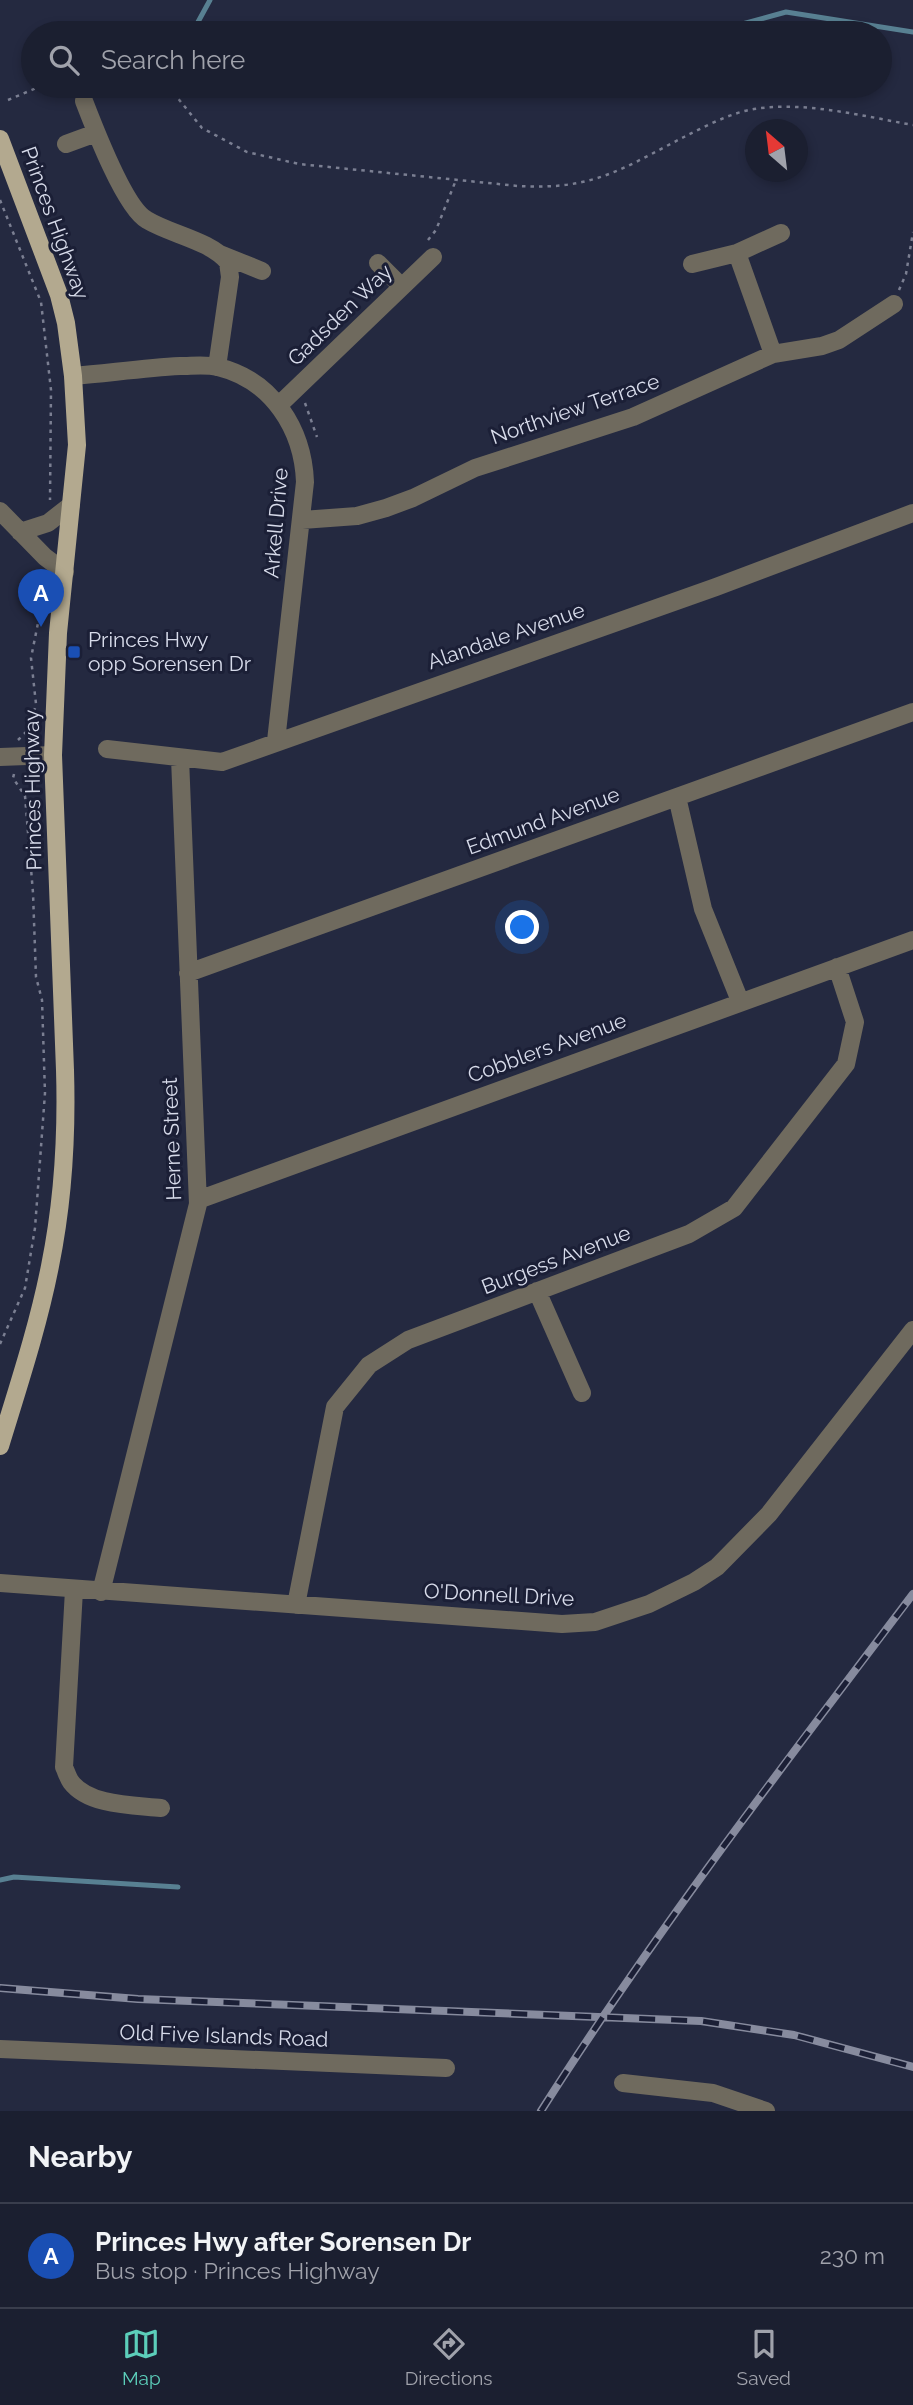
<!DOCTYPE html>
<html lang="en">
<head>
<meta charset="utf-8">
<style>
  :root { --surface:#1b1f30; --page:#242738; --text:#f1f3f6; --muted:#a0a2ab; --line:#393d4c; --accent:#5cceba }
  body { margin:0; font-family:Raleway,sans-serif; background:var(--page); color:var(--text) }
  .compass { position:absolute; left:745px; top:119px; width:63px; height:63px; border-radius:50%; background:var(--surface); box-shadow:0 4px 10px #0003; rotate:332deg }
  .you { position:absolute; left:523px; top:928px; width:24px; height:24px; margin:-18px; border:5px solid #fff; border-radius:50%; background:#1a73e8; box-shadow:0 0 0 10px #1a73e833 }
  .badge { display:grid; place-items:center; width:46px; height:46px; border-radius:50%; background:var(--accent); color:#fff; font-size:23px; font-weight:700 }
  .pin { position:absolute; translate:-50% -58px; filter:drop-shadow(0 2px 4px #0008) }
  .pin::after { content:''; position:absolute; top:37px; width:24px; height:21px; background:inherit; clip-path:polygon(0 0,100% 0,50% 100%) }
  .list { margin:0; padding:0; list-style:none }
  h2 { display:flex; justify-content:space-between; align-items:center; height:91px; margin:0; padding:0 28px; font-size:30px }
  h2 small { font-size:23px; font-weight:400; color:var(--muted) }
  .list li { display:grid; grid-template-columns:46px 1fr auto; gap:21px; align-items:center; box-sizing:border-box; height:105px; padding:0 28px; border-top:2px solid var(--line) }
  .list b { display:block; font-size:26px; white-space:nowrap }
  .list p { margin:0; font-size:23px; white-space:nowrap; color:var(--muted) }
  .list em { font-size:23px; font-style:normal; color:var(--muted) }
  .icon { flex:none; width:38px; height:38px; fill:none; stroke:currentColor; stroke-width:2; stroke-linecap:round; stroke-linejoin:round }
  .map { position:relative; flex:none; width:913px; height:2111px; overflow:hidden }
  .search { position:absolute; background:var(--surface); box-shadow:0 4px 10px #0003; left:21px; right:21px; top:21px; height:77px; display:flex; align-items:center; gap:18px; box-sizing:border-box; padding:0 24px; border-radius:38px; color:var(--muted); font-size:26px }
  .sheet { height:196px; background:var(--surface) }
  nav { display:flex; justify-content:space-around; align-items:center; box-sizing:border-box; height:98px; border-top:2px solid var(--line); background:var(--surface); font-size:19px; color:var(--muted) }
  nav a { display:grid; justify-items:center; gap:4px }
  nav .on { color:var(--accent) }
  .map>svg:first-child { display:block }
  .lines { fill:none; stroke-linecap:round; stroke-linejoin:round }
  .stream { stroke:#588092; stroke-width:5 }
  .path { stroke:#7b7f92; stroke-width:2.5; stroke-dasharray:3.5 5; stroke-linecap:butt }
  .minor { stroke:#6f6a5e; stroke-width:18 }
  .major { stroke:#b3a98f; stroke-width:18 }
  .rail-casing { stroke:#878b9e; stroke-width:8 }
  .rail { stroke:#1b1f36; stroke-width:5; stroke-dasharray:16; stroke-linecap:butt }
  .transit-dot { fill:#1a4fb4; stroke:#1b1f36; stroke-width:2.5 }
  .labels { text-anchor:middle; stroke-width:6; stroke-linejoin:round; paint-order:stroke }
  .street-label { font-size:21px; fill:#d7dbea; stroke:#1b1f36 }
  .poi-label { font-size:21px; fill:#d7dbea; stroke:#1b1f36; text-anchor:start }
</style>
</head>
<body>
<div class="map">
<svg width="913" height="2111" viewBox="0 0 913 2111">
  <rect width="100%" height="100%" fill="#242940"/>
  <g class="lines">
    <!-- stream -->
    <path class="stream" d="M206 33 198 22 210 0
      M709 33 786 12 913 32
      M373 86 453 88 555 86
      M0 1880 14 1877 178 1887"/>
    <!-- path -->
    <path class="path" d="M168 86 202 128 247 152 299 164 518 186C539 187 561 187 582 182 617 175 652 153 684 137 706 126 730 113 754 109 806 101 862 116 913 125
      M8 100 41 86
      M0 200 41 302 51 390 50 500
      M428 240 436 230 456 180
      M899 290 906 274 913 232
      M305 403 317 437
      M18 740 30 728 36 704 31 658 44 593
      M0 1344 25 1288 35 1228 45 1093 42 1000 36 977 33 893 25 796 13 778 14 774"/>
    <!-- minor -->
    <path class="minor" d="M84 101C94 127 125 208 147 220 172 235 209 240 228 262L230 277 217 367
      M66 144 96 133
      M220 254 262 271
      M378 263 402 287
      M692 264 737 253
      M773 354 737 253 781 233
      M73 376C109 373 144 368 180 366 192 366 206 364 218 367 272 380 303 429 305 482L276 741
      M279 405 433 257
      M0 511 45 557 65 572
      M302 520 357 516 386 508 413 498 475 468 633 417 773 354 822 346 839 340 894 304
      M20 532 48 523 71 505
      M107 749 222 762 716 587 913 513
      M0 757 53 755
      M677 797 703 909 740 1001
      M188 973 913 712
      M198 1200 913 940
      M537 1291 582 1393
      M0 1583 562 1624 595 1622 649 1604 694 1582 717 1567 769 1514 913 1330
      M74 1590 64 1767C66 1771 68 1778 71 1782 89 1806 134 1805 161 1808
      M101 1592 198 1204 180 758
      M296 1605 335 1407 369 1365 408 1340 689 1234 734 1208 846 1064 855 1022 837 967
      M0 2049 446 2068
      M623 2083 713 2093 766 2111"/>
    <!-- major -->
    <path class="major" d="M0 139 59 295 66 323 73 376 77 445 58 633 53 755 65 1070C67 1136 63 1202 50 1266 38 1327 18 1387 0 1446"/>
    <defs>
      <path id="rail" d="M0 1988 138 1999 701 2021 794 2035 913 2067
        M541 2111C655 1932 785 1763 913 1594"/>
    </defs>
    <!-- rail casing -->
    <use href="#rail" class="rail-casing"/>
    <!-- rail -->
    <use href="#rail" class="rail"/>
  </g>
  <!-- markers -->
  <rect class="transit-dot" x="67" y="645" width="14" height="14" rx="3.5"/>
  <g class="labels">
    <!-- street labels -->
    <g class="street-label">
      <text transform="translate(55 223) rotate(70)" y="7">Princes Highway</text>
      <text transform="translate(340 315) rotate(-44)" y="7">Gadsden Way</text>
      <text transform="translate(575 409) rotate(-19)" y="7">Northview Terrace</text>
      <text transform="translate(276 523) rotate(-85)" y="7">Arkell Drive</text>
      <text transform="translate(506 636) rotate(-19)" y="7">Alandale Avenue</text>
      <text transform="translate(33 790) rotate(-91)" y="7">Princes Highway</text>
      <text transform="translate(543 821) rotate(-20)" y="7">Edmund Avenue</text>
      <text transform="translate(547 1048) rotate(-20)" y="7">Cobblers Avenue</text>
      <text transform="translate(172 1139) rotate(-92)" y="7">Herne Street</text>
      <text transform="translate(556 1260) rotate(-21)" y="7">Burgess Avenue</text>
      <text transform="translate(499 1595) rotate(3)" y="7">O'Donnell Drive</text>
      <text transform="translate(224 2036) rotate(2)" y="7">Old Five Islands Road</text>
    </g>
    <!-- poi labels -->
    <g class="poi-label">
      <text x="88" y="647">Princes Hwy<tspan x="88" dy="24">opp Sorensen Dr</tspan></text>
    </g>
  </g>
</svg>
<svg class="compass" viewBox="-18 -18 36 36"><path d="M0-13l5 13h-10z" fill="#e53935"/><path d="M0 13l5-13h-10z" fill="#a0a2ab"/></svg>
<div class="you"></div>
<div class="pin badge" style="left:41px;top:627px;background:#1a4fb4">A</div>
<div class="search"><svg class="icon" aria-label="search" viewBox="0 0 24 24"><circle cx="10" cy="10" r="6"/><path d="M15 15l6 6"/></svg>Search here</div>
</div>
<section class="sheet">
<h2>Nearby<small></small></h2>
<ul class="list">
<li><span class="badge" style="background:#1a4fb4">A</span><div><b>Princes Hwy after Sorensen Dr</b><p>Bus stop · Princes Highway</p></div><em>230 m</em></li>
</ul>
</section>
<nav>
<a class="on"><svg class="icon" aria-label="map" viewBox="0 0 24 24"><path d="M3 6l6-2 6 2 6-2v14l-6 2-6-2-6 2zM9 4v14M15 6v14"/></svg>Map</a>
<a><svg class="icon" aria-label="directions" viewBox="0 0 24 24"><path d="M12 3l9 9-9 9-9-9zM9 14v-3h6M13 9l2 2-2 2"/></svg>Directions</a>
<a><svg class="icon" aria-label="saved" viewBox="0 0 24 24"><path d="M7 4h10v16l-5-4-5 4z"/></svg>Saved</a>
</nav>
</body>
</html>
